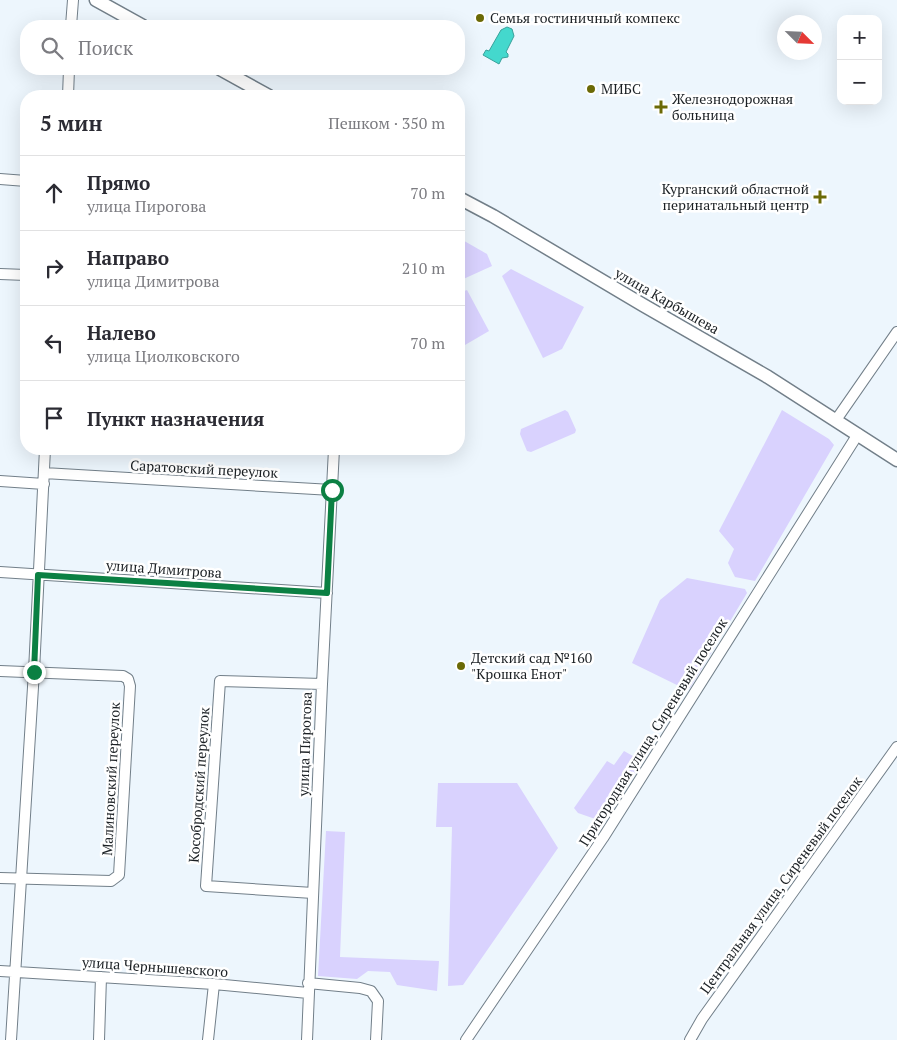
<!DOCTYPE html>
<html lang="ru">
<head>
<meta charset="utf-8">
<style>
  :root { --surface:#fff; --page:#f2f2f3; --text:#2b2b33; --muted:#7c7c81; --line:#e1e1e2 }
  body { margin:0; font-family:"PT Serif",serif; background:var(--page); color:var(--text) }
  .controls { position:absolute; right:15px; top:15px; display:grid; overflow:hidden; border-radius:10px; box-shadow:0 5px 20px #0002 }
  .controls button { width:45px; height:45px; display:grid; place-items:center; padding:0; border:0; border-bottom:1px solid var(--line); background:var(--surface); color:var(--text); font:25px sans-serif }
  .compass { position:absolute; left:777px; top:15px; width:45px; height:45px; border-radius:50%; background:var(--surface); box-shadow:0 5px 20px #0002; rotate:114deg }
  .stop { position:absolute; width:15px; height:15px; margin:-11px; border:4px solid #0b8043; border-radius:50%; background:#fff }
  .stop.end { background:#0b8043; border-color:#fff; box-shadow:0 1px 5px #0008 }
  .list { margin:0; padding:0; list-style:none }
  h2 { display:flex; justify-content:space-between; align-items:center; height:65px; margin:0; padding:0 20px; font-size:21px }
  h2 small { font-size:16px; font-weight:400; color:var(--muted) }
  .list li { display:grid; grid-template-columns:32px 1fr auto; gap:15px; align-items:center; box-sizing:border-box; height:75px; padding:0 20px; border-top:1px solid var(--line) }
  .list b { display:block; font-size:19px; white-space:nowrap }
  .list p { margin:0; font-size:16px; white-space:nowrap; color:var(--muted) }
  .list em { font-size:16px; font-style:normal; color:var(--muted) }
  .icon { flex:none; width:28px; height:28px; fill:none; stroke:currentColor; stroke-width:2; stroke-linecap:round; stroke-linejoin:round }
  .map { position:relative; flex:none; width:897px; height:1040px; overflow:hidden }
  .search { position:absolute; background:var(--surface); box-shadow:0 5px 20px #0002; left:20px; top:20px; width:445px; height:55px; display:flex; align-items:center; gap:12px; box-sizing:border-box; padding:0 18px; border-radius:20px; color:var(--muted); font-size:19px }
  .panel { position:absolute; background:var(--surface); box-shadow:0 5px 20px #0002; left:20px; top:90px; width:445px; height:365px; border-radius:20px }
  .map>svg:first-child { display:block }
  .garden { fill:#d9d2fe }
  .water { fill:#44d8cd; stroke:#38a19a }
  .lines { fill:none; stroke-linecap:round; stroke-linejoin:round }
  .minor-casing { stroke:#727f89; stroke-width:12 }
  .major-casing { stroke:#727f89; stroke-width:15 }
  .minor { stroke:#fff; stroke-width:10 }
  .major { stroke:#fff; stroke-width:12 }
  .route { stroke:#0b8043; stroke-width:6 }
  .poi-dot { fill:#6b6a06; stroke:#fff; stroke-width:2 }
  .labels { text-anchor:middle; stroke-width:5; stroke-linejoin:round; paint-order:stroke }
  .poi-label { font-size:14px; fill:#1b2024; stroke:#fff; text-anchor:start }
  .street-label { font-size:14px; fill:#1b2024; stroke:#fff }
</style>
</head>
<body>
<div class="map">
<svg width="897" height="1040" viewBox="0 0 897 1040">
  <rect width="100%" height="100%" fill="#edf6fd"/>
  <!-- garden -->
  <path class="garden" d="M459 238 487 254 492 266 459 281Z
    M511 269 584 307 562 349 543 358 502 276Z
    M467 290 489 331 465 345 459 333V293Z
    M565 410 568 412 576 430 575 433 531 452 527 451 520 434 521 429Z
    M782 410 829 439 834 445 755 581 735 577 728 563 734 549 719 531Z
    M687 578 745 589 747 593 690 688H683L632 663 660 600Z
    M624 751 640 760 641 764 604 822 578 813 574 808 607 761 614 765Z
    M438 783H517L558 848 463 985 448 986 452 827H436Z
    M326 831 345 832 340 957 439 961 437 991 397 985 390 972 368 971 357 979 318 976Z"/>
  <!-- water -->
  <path class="water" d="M507 27 512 29 514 36 506 52 508 54V57L502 58 499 64 483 55 486 50 489 51 501 30Z"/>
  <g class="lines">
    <defs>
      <path id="minor" d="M71 26 73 0
        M68 96 69 69
        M0 179 26 181
        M0 274 26 275
        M836 420 897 332
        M44 473 332 490
        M0 481 44 484
        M0 572 327 593
        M0 671 123 676 128 679 130 686 119 875 111 881 0 878
        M313 893 206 886 220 681 322 684
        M0 971 214 984 308 993
        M308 983 360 988 371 991 378 1001 376 1040
        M11 1040 34 671 45 449
        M99 1040 101 977
        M208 1040 214 984
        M307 1040 322 684 334 449
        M466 1040 603 838 858 434
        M690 1040 702 1019 897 747"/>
      <path id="major" d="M96 0 143 26
        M220 69 269 96
        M459 198 493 216 643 305 768 377 897 460"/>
    </defs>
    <!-- minor casing -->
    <use href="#minor" class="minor-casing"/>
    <!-- major casing -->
    <use href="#major" class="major-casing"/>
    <!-- minor -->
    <use href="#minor" class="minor"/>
    <!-- major -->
    <use href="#major" class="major"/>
  </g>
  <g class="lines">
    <!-- route -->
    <path class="route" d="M34 672 38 575 327 593 332 490"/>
  </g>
  <!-- markers -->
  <g class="poi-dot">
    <circle cx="480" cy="18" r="5"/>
    <circle cx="591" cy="89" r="5"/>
    <path d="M658.5 99.5h5v5h5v5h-5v5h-5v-5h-5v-5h5z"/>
    <path d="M817.5 189.5h5v5h5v5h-5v5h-5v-5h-5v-5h5z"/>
    <circle cx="461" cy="666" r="5"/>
  </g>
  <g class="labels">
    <!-- poi labels -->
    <g class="poi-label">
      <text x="490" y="23">Семья гостиничный компекс</text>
      <text x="601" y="94">МИБС</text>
      <text x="672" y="104">Железнодорожная<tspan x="672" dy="16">больница</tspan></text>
      <text x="809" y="194" text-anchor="end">Курганский областной<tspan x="809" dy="16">перинатальный центр</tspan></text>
      <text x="471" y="663">Детский сад №160<tspan x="471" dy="16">"Крошка Енот"</tspan></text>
    </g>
    <!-- street labels -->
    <g class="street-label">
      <text transform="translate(667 301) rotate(30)" y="5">улица Карбышева</text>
      <text transform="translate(204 469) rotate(3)" y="5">Саратовский переулок</text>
      <text transform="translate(164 569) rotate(4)" y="5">улица Димитрова</text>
      <text transform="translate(653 732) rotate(-58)" y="5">Пригородная улица, Сиреневый поселок</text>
      <text transform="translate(305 744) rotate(-88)" y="5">улица Пирогова</text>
      <text transform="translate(111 779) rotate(-87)" y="5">Малиновский переулок</text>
      <text transform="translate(199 785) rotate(-86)" y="5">Кособродский переулок</text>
      <text transform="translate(781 885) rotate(-54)" y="5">Центральная улица, Сиреневый поселок</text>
      <text transform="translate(155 967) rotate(4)" y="5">улица Чернышевского</text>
    </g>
  </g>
</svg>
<div class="controls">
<button>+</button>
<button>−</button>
</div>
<svg class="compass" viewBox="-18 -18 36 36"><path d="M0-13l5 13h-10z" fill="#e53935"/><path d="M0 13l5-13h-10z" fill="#7c7c81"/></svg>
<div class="stop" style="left:332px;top:490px"></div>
<div class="stop end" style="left:34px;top:672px"></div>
<div class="search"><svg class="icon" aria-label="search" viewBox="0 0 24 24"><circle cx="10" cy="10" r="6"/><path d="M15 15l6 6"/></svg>Поиск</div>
<section class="panel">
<h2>5 мин<small>Пешком · 350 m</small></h2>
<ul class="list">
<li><svg class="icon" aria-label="ahead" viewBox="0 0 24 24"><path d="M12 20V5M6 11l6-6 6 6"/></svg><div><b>Прямо</b><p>улица Пирогова</p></div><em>70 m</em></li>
<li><svg class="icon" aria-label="right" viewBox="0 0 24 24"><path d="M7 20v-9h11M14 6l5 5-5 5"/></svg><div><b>Направо</b><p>улица Димитрова</p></div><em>210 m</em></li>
<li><svg class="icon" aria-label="left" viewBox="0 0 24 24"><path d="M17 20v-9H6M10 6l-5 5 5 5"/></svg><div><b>Налево</b><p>улица Циолковского</p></div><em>70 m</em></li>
<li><svg class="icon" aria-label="arrive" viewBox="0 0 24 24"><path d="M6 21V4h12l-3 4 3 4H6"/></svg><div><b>Пункт назначения</b></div></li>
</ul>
</section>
</div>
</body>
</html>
